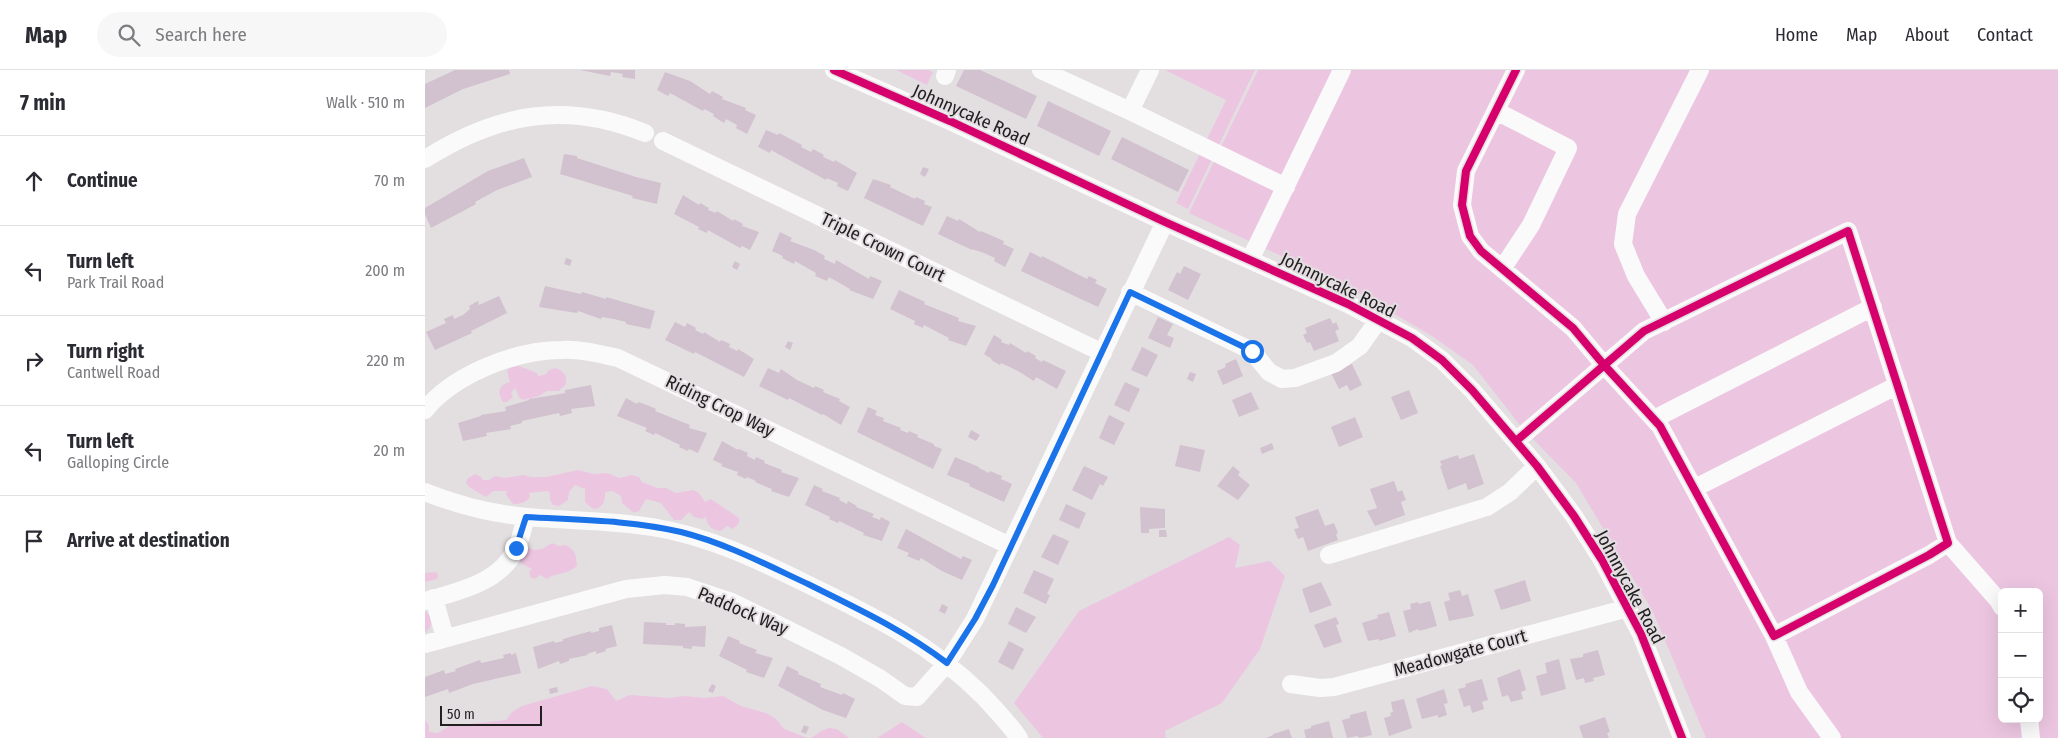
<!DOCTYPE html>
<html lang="en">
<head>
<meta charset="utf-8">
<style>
  :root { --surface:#fff; --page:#f7f7f7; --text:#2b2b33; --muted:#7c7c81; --line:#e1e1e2 }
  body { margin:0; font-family:"Fira Sans Condensed",sans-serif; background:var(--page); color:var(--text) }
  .controls { position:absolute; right:15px; bottom:15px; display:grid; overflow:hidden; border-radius:8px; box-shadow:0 5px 20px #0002 }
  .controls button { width:45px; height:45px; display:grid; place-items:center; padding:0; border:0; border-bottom:1px solid var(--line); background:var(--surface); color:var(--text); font:25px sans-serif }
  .scale { position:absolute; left:15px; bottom:12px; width:102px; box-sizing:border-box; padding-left:5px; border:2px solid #222021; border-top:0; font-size:14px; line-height:18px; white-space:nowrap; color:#222021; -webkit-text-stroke:4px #e4dee2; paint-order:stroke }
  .stop { position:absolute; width:15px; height:15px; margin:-11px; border:4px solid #1a73e8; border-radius:50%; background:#fff }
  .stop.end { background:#1a73e8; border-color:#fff; box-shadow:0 1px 5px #0008 }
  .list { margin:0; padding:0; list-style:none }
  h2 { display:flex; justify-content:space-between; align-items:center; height:65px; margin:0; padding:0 20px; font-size:21px }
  h2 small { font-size:16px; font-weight:400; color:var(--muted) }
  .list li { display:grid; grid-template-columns:32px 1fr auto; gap:15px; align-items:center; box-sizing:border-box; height:90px; padding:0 20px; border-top:1px solid var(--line) }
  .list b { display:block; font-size:19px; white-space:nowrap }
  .list p { margin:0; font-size:16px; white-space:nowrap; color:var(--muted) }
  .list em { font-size:16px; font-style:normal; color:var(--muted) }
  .icon { flex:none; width:28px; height:28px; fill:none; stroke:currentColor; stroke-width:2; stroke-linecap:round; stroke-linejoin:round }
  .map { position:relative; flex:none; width:1633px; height:668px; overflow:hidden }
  header { display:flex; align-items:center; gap:30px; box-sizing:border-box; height:70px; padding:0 25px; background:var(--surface); border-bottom:1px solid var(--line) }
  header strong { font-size:24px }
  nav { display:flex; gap:28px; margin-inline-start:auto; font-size:18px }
  .search { width:350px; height:45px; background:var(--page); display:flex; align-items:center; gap:12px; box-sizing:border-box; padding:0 18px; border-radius:28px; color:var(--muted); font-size:19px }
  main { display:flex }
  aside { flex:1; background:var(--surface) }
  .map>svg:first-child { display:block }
  .green { fill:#ecc6e1; fill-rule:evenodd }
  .building { fill:#d2c1ce }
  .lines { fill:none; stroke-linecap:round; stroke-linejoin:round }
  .minor { stroke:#fbfafa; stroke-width:18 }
  .cycleway-casing { stroke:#e4dee2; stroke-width:11 }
  .cycleway { stroke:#d6006c; stroke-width:8 }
  .route { stroke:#1a73e8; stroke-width:6 }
  .labels { text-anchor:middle; stroke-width:4; stroke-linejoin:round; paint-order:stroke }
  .street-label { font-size:18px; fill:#222021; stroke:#e4dee2 }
</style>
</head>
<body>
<header>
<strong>Map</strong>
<div class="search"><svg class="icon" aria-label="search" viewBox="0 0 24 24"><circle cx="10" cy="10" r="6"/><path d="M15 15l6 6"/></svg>Search here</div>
<nav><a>Home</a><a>Map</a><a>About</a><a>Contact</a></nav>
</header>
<main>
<aside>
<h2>7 min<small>Walk · 510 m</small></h2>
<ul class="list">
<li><svg class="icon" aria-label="ahead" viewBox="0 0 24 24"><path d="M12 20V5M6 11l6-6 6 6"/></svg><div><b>Continue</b></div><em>70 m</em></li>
<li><svg class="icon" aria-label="left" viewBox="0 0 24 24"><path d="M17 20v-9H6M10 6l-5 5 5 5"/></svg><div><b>Turn left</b><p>Park Trail Road</p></div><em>200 m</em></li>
<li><svg class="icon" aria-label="right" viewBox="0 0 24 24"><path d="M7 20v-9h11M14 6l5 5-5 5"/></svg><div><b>Turn right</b><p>Cantwell Road</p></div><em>220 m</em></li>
<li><svg class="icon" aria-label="left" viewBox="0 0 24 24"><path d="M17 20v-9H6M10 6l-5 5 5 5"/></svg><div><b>Turn left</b><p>Galloping Circle</p></div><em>20 m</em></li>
<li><svg class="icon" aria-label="arrive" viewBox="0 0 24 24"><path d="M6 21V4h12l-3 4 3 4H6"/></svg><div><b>Arrive at destination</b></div></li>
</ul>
</aside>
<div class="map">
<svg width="1633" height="668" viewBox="0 0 1633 668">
  <rect width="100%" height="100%" fill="#e3dfe1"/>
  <!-- green -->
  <path class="green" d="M471 0H504L508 2 502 15Z
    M830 0 763 139 751 133 801 30 740 0Z
    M833 0H1633V668H1281L1228 542 1151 413 1098 359 1048 295 1007 266 923 217 764 143ZM1577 522H1614V649H1577Z
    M94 296 112 303 113 306 121 304 124 300 131 298C139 302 142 305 141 314L134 321H122L114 326 98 330 94 327 90 318 86 323 88 327 82 332H78C72 323 73 315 85 312L82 301 86 297Z
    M153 400 169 404 182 403 195 408 206 405 214 407 217 412 233 418H241L251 423 268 420 274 423 280 432 286 429 314 448V453L308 459 302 456 296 461C287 460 282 456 281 447L277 449 269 447 264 442 256 450H249L236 433 221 429 214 441 209 443 197 433 196 426 187 421 180 422C180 430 180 434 172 439L167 438 160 432V419L150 415 144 422 143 430 134 436 128 435 125 430V423L122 421 104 423 105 427C100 433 96 434 88 434L81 425 82 421H68L61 427 44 417 41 412 43 408 50 404 56 407 58 410H64L70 406 79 408 99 405 106 407H121Z
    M804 467 815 475 810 498 845 491 860 506 835 579 797 633 740 661 741 668H618L589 633 654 541Z
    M127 473 134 476 141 475C151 481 151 485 152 496 143 505 131 502 122 509L115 505 110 509 106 508 104 502 107 499 94 492 93 485 96 480 105 478 109 480 117 479Z
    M11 502 13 506 12 509 0 512V503Z
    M0 541C9 548 8 556 0 563Z
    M167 616 182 619 191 631 205 625 245 628 259 626 280 628 298 626 316 636 341 643 350 648 359 659 383 668H0V650L4 655V662L13 663 24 656 81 650 87 642 97 636Z
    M477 652 501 668H452Z
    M404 658 412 659 424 668H386L396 661Z"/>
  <!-- building -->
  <path class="building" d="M30 0H84L85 4 38 19 0 38V14Z
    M155 0H210V9L197 7 198 4 186 2 185 6Z
    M539 0H555L612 26 601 49 531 16Z
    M240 2 265 11 285 24 287 21 298 27 297 29 321 38 320 40 331 45 322 64 311 58 312 55 301 49 299 53 288 46 289 44 279 39 278 41 245 23 243 26 232 20Z
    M623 31 686 61 674 86 612 56Z
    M341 60 353 65 354 63 377 75 376 77 386 82 388 79 399 85 398 87 409 92 410 90 432 103 423 121 412 116 413 113 402 108 401 110 346 80 345 83 333 77Z
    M697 67 764 100 753 122 686 89Z
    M139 84 152 86V88L211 107 236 113 232 134 207 128 208 126 135 104Z
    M99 88 107 107 72 120 50 132 51 134 40 140 6 158 0 144V138L63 101Z
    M498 97 504 99 500 107 495 104Z
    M448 109 466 115 465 117 490 129 491 127 500 131 499 134 507 137 498 156 439 128Z
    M258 125 274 135 275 133 284 138 283 140 291 143 292 141 308 151 309 149 318 154 317 156 334 162 325 180 317 176 315 178 283 160 282 163 273 159 274 157 249 144Z
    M522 146 533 151 534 149 555 162 556 161 579 171 578 174 589 179 580 197 569 191 570 188 559 183 547 179V180L513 164Z
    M355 162 367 168 365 171 389 180 400 186 399 189 410 194 411 190 444 209 445 206 457 211 448 229 424 220 425 219 404 207 402 211 390 206 391 203 370 191 369 194 357 188 358 186 347 181Z
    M605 182 617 188V186L662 209 664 206 672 210 670 213 682 219 673 237 596 201Z
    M141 188 147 190 145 196 139 194Z
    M310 191 315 194 312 200 307 197Z
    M759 196 776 204 763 230 743 220 752 202 755 204Z
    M120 216 156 224 157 222 181 229V227L230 241 225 259 201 254V252L189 249 177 247 176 249 153 241 152 243 114 237Z
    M474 220 500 232 499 234 534 248 533 251 551 256 541 276 523 270 524 268 499 255 498 258 489 254 490 251 465 239Z
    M74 226 82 243 46 261 47 263 10 280 1 262 21 253 19 249 28 245 29 249 38 245 45 239 44 236 53 231 54 235Z
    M733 247 748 254 742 265 749 268 745 278 723 268Z
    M905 248 908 254 911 252 914 259 910 261 914 271 889 281 885 272 882 273 878 265 882 263 880 258Z
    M250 252 260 257 262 253 271 258 270 260 278 264 279 262 295 272 296 270 305 274 304 277 312 281 313 279 329 289 319 307 270 282 269 284 240 270Z
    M569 265 577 270 576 272 584 275 585 273 601 283 602 281 611 286 610 288 617 292 618 290 641 301 632 319 611 307 609 311 593 301 576 293 575 295 566 290 567 289 559 284Z
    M363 271 368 273 365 280 360 277Z
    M717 277 733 285 722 307 706 300Z
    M811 289 818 306 798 315 792 301 801 297 800 294Z
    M927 294 937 315 925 321 922 315 914 319 906 303Z
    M343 298 354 303 356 299 372 310 389 318 390 316 399 320 398 322 415 329 414 331 425 337 416 355 398 344 397 345 364 328 363 330 334 316Z
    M765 302 771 304 768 312 762 309Z
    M700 312 715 319 704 342 689 335Z
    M166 315 170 336 146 339 147 343 135 346 134 343 97 351V353L85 356 86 359 61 363 62 366 38 371 33 353 56 346V345L81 341 80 337 104 330V329L129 325 140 323V320Z
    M984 320 993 343 976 350 966 327Z
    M826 322 834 339 814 347 807 330Z
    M201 328 212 334 213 332 222 335 231 339 230 341 265 355 264 358 282 363 273 383 264 379 263 381 254 377 255 375 230 363 229 365 220 361 222 358 192 346Z
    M443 337 452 341 450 345 459 348 458 351 476 358 475 360 483 363 484 361 493 365 492 367 509 374V376L517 379 508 399 432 362Z
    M684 345 700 353 689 375 674 368Z
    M930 347 938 367 914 377 906 357Z
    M546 360 555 365 551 371 543 367Z
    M297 371 313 380 314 379 323 383 322 386 330 390 331 387 340 391 339 393 357 400 356 402 374 408 364 427 346 421 347 419 330 412 331 411 322 407 321 409 312 405 313 402 296 396 297 394 288 390Z
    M847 373 849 379 837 384 835 378Z
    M755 375 780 380 775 402 750 396Z
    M1049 384 1059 414 1043 420 1041 413 1023 420 1015 396H1017L1015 391 1033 385 1034 389Z
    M530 387 554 397V398L564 403 565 401 577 406 576 409 587 414 579 432 544 416 545 414 522 405Z
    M659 396 683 407 678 416 675 414 667 430 647 420Z
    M808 396 815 402 813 405 825 415 813 430 792 416Z
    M969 411 973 422 977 420 981 430 976 432 980 445 950 456 942 441 952 438 945 419Z
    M389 415 398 419 397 421 415 428 414 430 422 434 423 431 432 436 431 437 449 444 447 447 455 450 456 447 465 452 457 471 438 465 439 463 414 451 413 453 404 449 405 447 380 435Z
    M641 434 661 443 654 459 634 450Z
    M715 437 740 439V458L724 459V463H716Z
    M893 439 900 456 909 453 913 463 911 464 913 470 883 481 878 467 873 469 869 459 874 458 870 447Z
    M481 459 536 489 538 486 547 490 537 510 517 501 496 488 494 491 482 486 484 483 472 478Z
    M734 460H741L742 467H734Z
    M628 464 644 471 633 495 616 487Z
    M609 500 629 509 622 524 625 525 621 534 598 523Z
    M1100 510 1106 531 1076 540 1069 520Z
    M896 512 907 535 885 543 877 519Z
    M1035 520 1037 526 1043 524 1049 546 1024 551 1019 532 1025 530 1023 523Z
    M1005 531 1012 556 994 561 993 559 984 563 978 541 986 539 985 534 993 532 994 534Z
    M517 534 523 537 520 544 514 541Z
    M591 537 611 547 601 563 583 554Z
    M964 542 971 566 954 571V569L943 571 937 553 953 548 952 545Z
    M911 547 914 554 911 555 917 572 899 578 889 555Z
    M219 552 241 553V555H250V553L260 554V557L281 556 280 577 267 576V579L258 578V576L218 574Z
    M187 555 192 576 180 579 181 581 171 584V581L162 584 163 585 144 589V591L135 594 134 591 113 599 108 577 129 571 130 573 138 571V569L166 561V563L174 561V558Z
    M303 566 315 571 314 573 332 580 330 583 348 588 339 608 321 602 322 600 294 586Z
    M584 571 599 579 588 600 573 592Z
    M1173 580 1180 605 1168 608 1169 611 1160 613 1159 608 1151 610 1145 589 1158 587V584Z
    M86 583V585L91 583 96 603 48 614 24 623 23 619 0 627V607L19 600 20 604 31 601 30 599 55 590 56 593 79 588 78 585Z
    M1134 589 1141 619 1116 626 1111 606 1122 603 1120 593Z
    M362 596 374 602 373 604 396 614 395 617 417 625 418 623 430 629 421 648 398 640 353 616Z
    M1095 599 1101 620 1096 622 1098 629 1086 632 1083 625 1077 627 1072 608Z
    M1057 609 1063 630 1057 632 1059 639 1047 643 1045 635 1039 637 1033 619 1041 617 1040 614Z
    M287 614 291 616 288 623 283 621Z
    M132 617 133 622 125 624 124 619Z
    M1019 619 1023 633 1019 634 1022 645 1013 648V645L997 649 991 629Z
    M979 629 987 658 964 666 959 648 966 646 965 643 968 642 966 632Z
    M941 641 947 665 935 668 932 666 922 668 917 650 925 648V645Z
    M1180 647 1185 662 1182 663 1184 668H1158L1154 656Z
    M904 651 908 668H881L879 660 886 658V656Z
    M379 655 384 657 381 664 376 662Z
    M864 659 867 668H841L848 665V664Z"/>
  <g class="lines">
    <!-- minor -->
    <path class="minor" d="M409 0 525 51 740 152 923 234 987 268 1017 290 1047 320 1112 396 1149 446 1177 490 1216 564 1257 668
      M616 0 705 41 861 117
      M1091 0 1041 101 1037 135 1045 166 1056 181 1148 258 1179 295 1235 356 1349 566 1504 485 1523 473 1423 161 1219 261 1091 371
      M520 6 522 0
      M705 41 725 0
      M1071 41 1143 78 1106 155 1077 199
      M238 71 678 283
      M0 89C71 44 140 30 220 63
      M825 190 917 0
      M705 222 827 281 844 302 857 309 870 308 911 293 935 276 954 249
      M1239 252 1211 206 1198 174 1202 144 1275 0
      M0 340C29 304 91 280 137 280 156 279 175 284 193 288L585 476
      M1229 349 1448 237
      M1270 418 1473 315
      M0 422C33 435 67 444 103 447 144 451 186 450 227 457 284 466 335 491 386 516 452 548 504 573 557 625 570 639 583 652 594 668
      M1523 473 1573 530 1577 537
      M904 485 1062 437 1085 422 1112 396
      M9 528 20 568
      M0 531C34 521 76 513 92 477 96 468 98 457 101 447
      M1349 566 1374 622 1407 668
      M0 574 201 519 240 515 262 517 307 532 416 586 456 609 480 626 492 627 522 593 550 549 740 152
      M866 614 895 618 909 617 1203 538
      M1604 649 1606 668"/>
    <defs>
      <path id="cycleway" d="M409 0 525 51 740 152 923 234 987 268 1017 290 1047 320 1112 396 1149 446 1177 490 1216 564 1257 668
        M1091 0 1041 101 1037 135 1045 166 1056 181 1148 258 1179 295 1235 356 1349 566 1504 485 1523 473 1423 161 1219 261 1091 371"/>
    </defs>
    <!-- cycleway casing -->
    <use href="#cycleway" class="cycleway-casing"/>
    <!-- cycleway -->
    <use href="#cycleway" class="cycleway"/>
  </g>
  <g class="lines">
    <!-- route -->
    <path class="route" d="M91 478 101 447C152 450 205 450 256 462 300 473 342 495 383 514 431 538 479 560 522 593L550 549 568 515 705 222 827 281"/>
  </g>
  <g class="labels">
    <!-- street labels -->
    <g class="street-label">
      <text transform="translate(546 45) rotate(24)" y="6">Johnnycake Road</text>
      <text transform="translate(458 177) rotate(26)" y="6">Triple Crown Court</text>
      <text transform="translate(913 215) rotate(26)" y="6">Johnnycake Road</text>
      <text transform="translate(295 336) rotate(26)" y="6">Riding Crop Way</text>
      <text transform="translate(1205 517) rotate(62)" y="6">Johnnycake Road</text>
      <text transform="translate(318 541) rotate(23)" y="6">Paddock Way</text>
      <text transform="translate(1035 583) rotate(-15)" y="6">Meadowgate Court</text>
    </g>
  </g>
</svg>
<div class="controls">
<button>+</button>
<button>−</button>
<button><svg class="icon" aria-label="locate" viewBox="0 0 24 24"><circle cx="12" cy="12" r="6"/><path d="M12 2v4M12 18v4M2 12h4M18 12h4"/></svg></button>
</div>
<div class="scale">50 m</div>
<div class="stop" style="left:827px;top:281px"></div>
<div class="stop end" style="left:91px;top:478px"></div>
</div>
</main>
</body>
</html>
